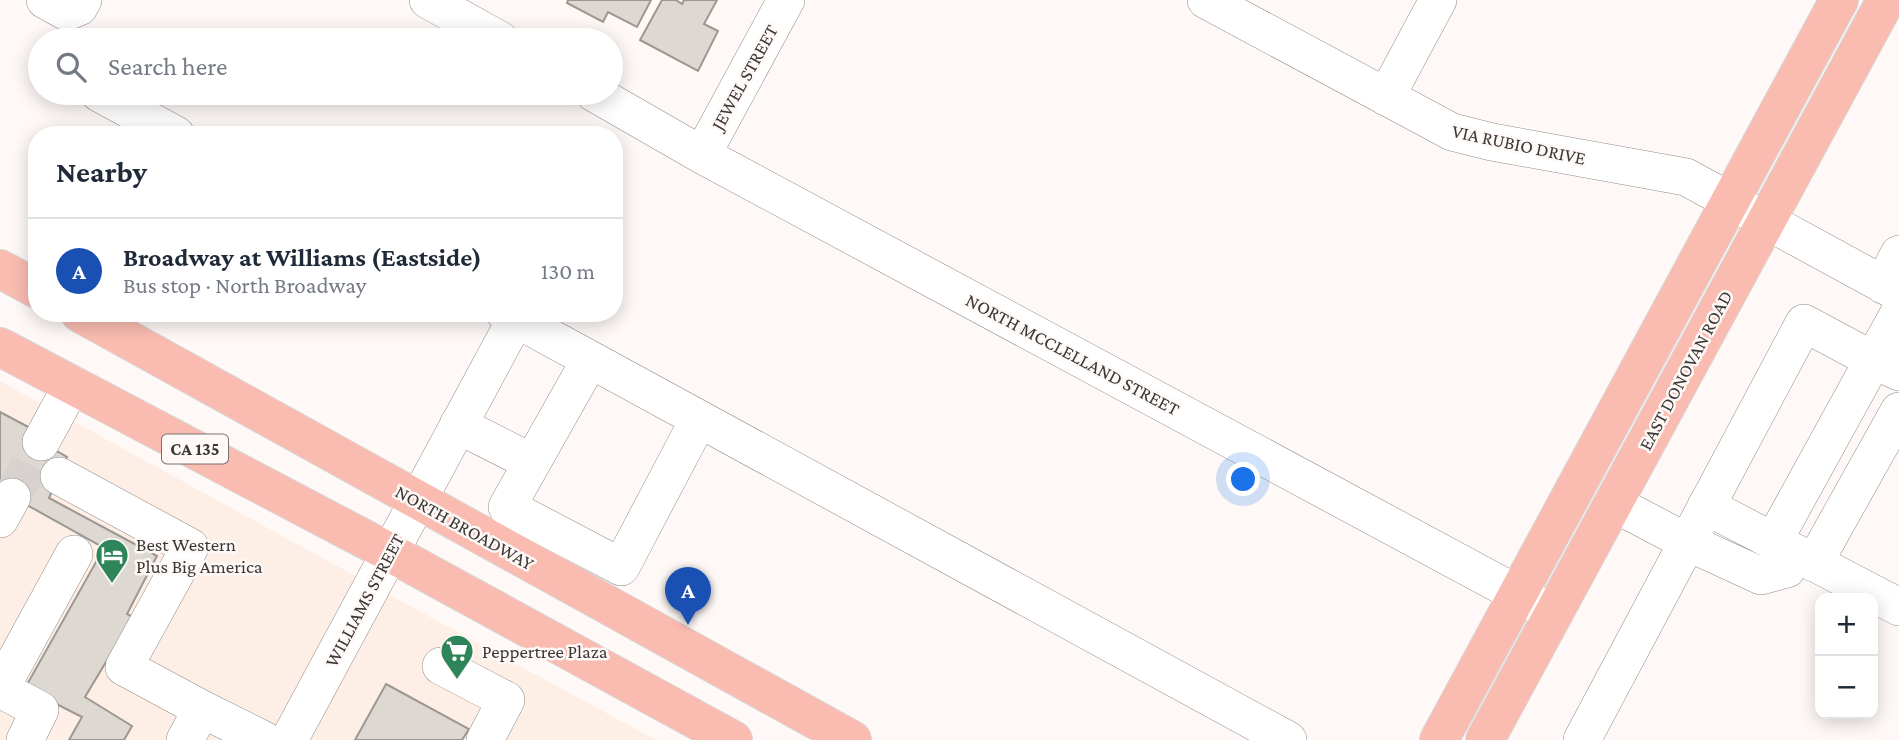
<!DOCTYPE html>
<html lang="en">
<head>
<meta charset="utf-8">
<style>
  :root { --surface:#fff; --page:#f2f2f3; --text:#1f2937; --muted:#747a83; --line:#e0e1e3; --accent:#2d8559 }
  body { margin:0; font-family:"Crimson Pro",serif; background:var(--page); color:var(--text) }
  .controls { position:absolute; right:21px; bottom:21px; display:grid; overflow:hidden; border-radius:14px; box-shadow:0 4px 18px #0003 }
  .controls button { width:63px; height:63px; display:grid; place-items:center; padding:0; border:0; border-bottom:2px solid var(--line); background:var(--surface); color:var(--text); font:35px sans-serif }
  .you { position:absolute; left:1244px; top:480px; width:24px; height:24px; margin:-18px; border:5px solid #fff; border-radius:50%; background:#1a73e8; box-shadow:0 0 0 10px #1a73e833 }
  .badge { display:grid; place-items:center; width:46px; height:46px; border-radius:50%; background:var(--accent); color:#fff; font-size:23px; font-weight:700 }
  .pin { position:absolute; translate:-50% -58px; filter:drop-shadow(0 2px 4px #0008) }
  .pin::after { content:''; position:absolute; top:37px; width:24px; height:21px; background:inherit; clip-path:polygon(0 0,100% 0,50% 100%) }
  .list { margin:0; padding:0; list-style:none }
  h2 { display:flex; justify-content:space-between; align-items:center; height:91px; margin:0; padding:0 28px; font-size:30px }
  h2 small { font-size:23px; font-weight:400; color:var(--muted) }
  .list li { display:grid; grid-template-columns:46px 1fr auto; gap:21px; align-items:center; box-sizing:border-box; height:105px; padding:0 28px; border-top:2px solid var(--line) }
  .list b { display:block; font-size:26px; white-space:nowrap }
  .list p { margin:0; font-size:23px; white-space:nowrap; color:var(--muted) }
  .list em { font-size:23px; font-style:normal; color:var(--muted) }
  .icon { flex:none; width:38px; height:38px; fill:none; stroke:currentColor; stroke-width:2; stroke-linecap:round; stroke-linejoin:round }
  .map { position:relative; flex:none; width:1899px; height:740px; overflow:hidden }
  .search { position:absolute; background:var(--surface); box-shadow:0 4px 18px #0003; left:28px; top:28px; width:595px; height:77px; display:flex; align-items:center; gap:18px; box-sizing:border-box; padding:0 24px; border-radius:38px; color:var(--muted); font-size:26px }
  .panel { position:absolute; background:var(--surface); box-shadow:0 4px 18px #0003; left:28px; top:126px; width:595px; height:196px; border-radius:28px }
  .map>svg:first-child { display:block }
  .built { fill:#feefe6 }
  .building { fill:#ddd8d2; stroke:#9c9791; stroke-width:2 }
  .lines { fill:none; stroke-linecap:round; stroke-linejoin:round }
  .minor-tunnel { stroke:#d7d2d0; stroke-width:37; stroke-dasharray:37 18; stroke-linecap:butt }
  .minor-casing { stroke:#938c88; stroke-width:38 }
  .major-casing { stroke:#d8d7d7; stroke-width:40 }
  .minor { stroke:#fff; stroke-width:37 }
  .major { stroke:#fabcb1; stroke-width:38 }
  .labels { text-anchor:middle; stroke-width:5; stroke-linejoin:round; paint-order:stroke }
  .shield { fill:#fef9f7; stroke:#767270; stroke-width:2 }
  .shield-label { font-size:18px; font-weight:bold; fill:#3b3836 }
  .street-label { font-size:19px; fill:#3b3836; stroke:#fef9f7 }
  .poi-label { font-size:19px; fill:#3b3836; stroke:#fef9f7; text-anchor:start }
</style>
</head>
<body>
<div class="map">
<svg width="1899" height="740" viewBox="0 0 1899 740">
  <rect width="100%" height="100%" fill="#fef9f7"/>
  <!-- built -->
  <path class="built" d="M0 381 419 611 656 740H0Z"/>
  <!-- building -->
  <path class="building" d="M568 0H651L637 27 608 12 603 22 567 3Z
    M662 0H676L682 4 684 0H717L704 24 718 31 698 71 640 40Z
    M0 412 34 430 31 436 67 457 49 498 157 556 127 614 133 617 85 697 132 726 124 740H69L82 717 25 688 104 548 0 490Z
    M386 684 469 729 462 740H355Z"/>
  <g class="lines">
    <!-- minor-tunnel -->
    <path class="minor-tunnel" d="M12 497 41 442"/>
    <defs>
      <path id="minor" d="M45 0 67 12 79 7 83 0
        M428 0 500 40
        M1206 0 1452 132 1492 142 1686 177 1899 293
        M99 93 176 135
        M594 93 702 155 1553 613
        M1386 97 1438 0
        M702 155 786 0
        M1883 285 1899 254
        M505 313 1288 740
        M590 360 507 507 621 567 699 419
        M458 425 531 462
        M41 442 72 385
        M59 476 190 547 124 667 202 709 264 740
        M1613 503 1687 542 1761 576 1787 569 1795 553
        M1706 506 1899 607
        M0 519 12 497
        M1773 542 1899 313
        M1814 563 1899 411
        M441 666 506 700 485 740
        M25 740 40 710 0 689 74 554
        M185 740 202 709
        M289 740 519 313
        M1582 740 1804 323 1873 360 1899 372"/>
      <path id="major" d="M0 269 37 289
        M80 313 852 740
        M0 347 389 552 733 740
        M1439 740 1839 0
        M1485 740 1886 0"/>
    </defs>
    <!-- minor casing -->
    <use href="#minor" class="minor-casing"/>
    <!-- major casing -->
    <use href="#major" class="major-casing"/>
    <!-- minor -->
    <use href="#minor" class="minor"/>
    <!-- major -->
    <use href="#major" class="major"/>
  </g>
  <!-- icons -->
  <defs>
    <symbol id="hotel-pin" viewBox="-11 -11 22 30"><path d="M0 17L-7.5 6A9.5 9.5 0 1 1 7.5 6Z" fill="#2d8559" stroke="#fef9f7"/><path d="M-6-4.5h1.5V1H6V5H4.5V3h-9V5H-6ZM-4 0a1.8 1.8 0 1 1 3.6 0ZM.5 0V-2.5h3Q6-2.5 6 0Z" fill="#fff"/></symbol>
    <symbol id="supermarket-pin" viewBox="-11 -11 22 30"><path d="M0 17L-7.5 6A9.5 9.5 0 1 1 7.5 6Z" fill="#2d8559" stroke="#fef9f7"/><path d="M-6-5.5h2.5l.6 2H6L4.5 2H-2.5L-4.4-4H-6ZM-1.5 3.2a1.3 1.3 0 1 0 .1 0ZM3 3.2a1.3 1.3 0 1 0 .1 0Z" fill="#fff"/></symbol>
  </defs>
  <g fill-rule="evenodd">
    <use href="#hotel-pin" x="93" y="536" width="38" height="52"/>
    <use href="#supermarket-pin" x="438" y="632" width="38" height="52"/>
  </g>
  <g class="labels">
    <!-- shield labels -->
    <rect class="shield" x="162" y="434.5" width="66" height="29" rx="5"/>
    <g class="shield-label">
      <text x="195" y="455">CA 135</text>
    </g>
    <!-- street labels -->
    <g class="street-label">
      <text transform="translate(744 77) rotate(-61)" y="7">JEWEL STREET</text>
      <text transform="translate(1519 144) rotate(12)" y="7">VIA RUBIO DRIVE</text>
      <text transform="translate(1073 354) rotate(28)" y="7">NORTH MCCLELLAND STREET</text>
      <text transform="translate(1685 370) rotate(-62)" y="7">EAST DONOVAN ROAD</text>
      <text transform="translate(465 527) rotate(29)" y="7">NORTH BROADWAY</text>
      <text transform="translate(364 600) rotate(-62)" y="7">WILLIAMS STREET</text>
    </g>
    <!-- poi labels -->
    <g class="poi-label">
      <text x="136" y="551">Best Western<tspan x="136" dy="22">Plus Big America</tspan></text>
      <text x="482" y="658">Peppertree Plaza</text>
    </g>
  </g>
</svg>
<div class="controls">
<button>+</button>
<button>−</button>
</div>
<div class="you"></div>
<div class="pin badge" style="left:688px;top:625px;background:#1a4fb4">A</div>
<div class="search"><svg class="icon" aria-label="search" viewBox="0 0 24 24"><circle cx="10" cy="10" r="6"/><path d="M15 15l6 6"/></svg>Search here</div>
<section class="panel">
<h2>Nearby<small></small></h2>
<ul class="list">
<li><span class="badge" style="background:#1a4fb4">A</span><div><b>Broadway at Williams (Eastside)</b><p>Bus stop · North Broadway</p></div><em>130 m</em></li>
</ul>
</section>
</div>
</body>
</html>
